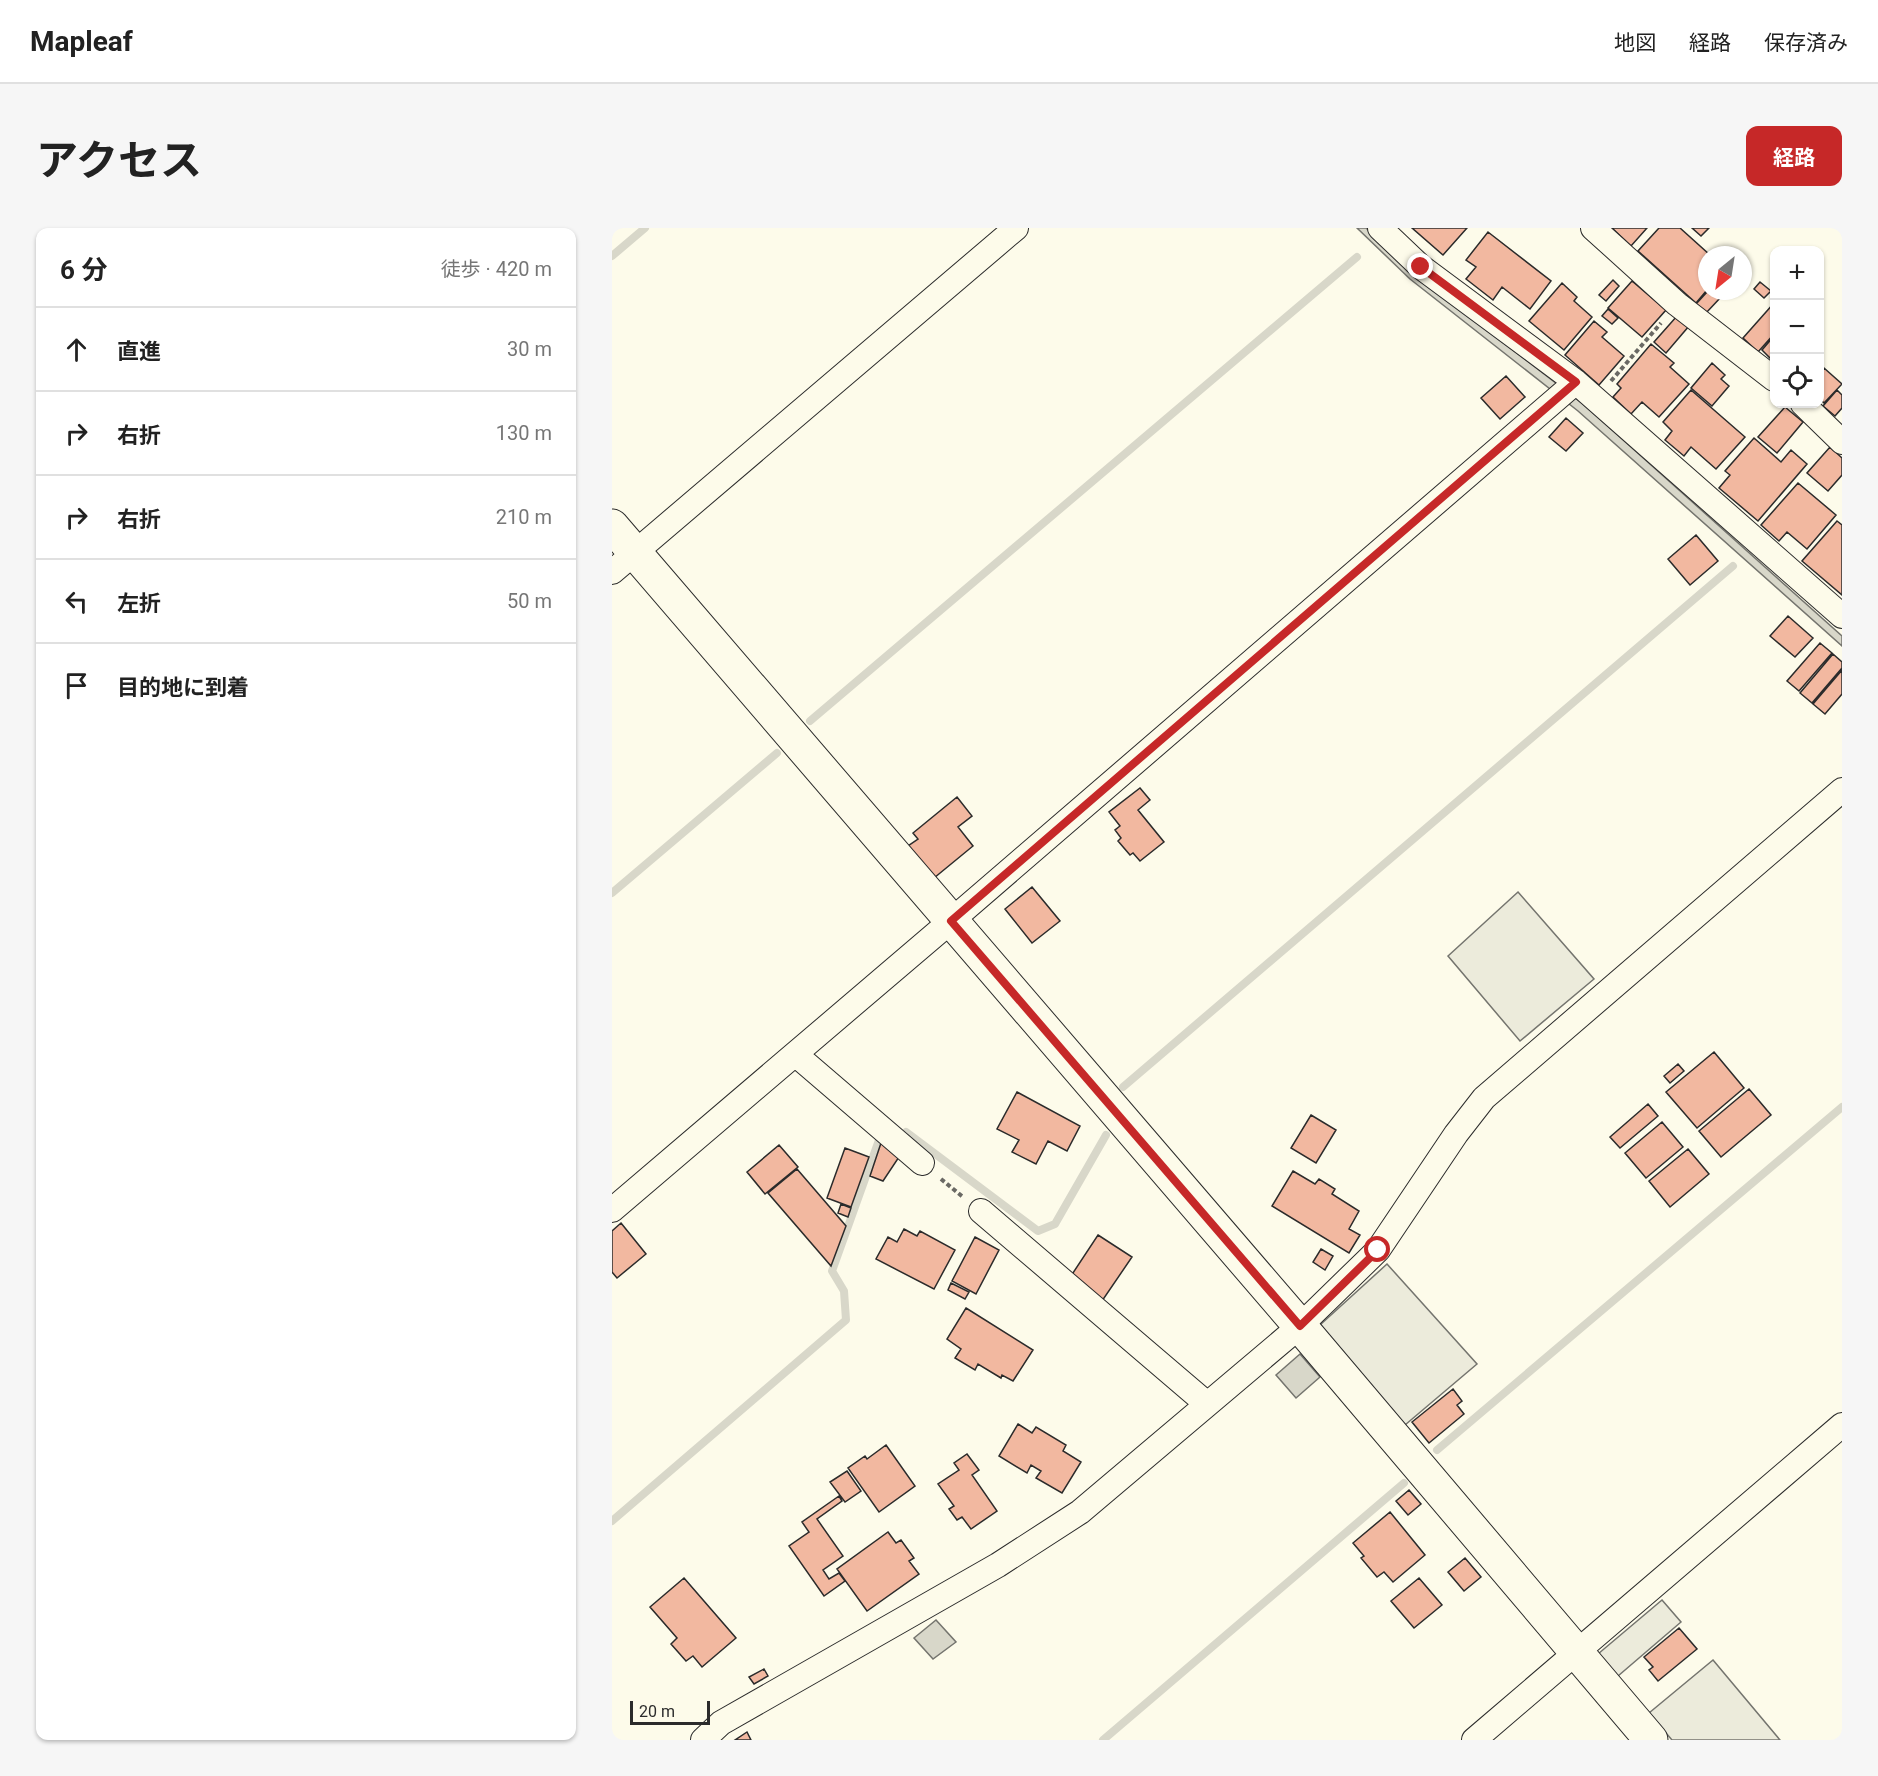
<!DOCTYPE html>
<html lang="ja">
<head>
<meta charset="utf-8">
<style>
  :root { --surface:#fff; --page:#f6f6f6; --text:#222; --muted:#767676; --line:#e0e0e0; --accent:#c62828 }
  body { margin:0; font-family:Roboto,"Noto Sans JP",sans-serif; background:var(--page); color:var(--text) }
  .controls { position:absolute; right:18px; top:18px; display:grid; overflow:hidden; border-radius:12px; box-shadow:0 2px 4px #0004 }
  .controls button { width:54px; height:54px; display:grid; place-items:center; padding:0; border:0; border-bottom:2px solid var(--line); background:var(--surface); color:var(--text); font:30px sans-serif }
  .compass { position:absolute; left:1086px; top:18px; width:54px; height:54px; border-radius:50%; background:var(--surface); box-shadow:0 2px 4px #0004; rotate:210deg }
  .scale { position:absolute; left:18px; bottom:15px; width:80px; box-sizing:border-box; padding-left:6px; border:3px solid #2b2b2b; border-top:0; font-size:16px; line-height:21px; white-space:nowrap; color:#2b2b2b; -webkit-text-stroke:4px #fdfbea; paint-order:stroke }
  .stop { position:absolute; width:18px; height:18px; margin:-14px; border:4px solid #c62828; border-radius:50%; background:#fff }
  .stop.end { background:#c62828; border-color:#fff; box-shadow:0 2px 6px #0008 }
  .list { margin:0; padding:0; list-style:none }
  h2 { display:flex; justify-content:space-between; align-items:center; height:78px; margin:0; padding:0 24px; font-size:26px }
  h2 small { font-size:20px; font-weight:400; color:var(--muted) }
  .list li { display:grid; grid-template-columns:39px 1fr auto; gap:18px; align-items:center; box-sizing:border-box; height:84px; padding:0 24px; border-top:2px solid var(--line) }
  .list b { display:block; font-size:22px; white-space:nowrap }
  .list em { font-size:20px; font-style:normal; color:var(--muted) }
  .icon { flex:none; width:33px; height:33px; fill:none; stroke:currentColor; stroke-width:2; stroke-linecap:round; stroke-linejoin:round }
  .map { position:relative; flex:none; width:1230px; height:1512px; overflow:hidden; border-radius:12px }
  header { display:flex; align-items:center; gap:36px; box-sizing:border-box; height:84px; padding:0 30px; background:var(--surface); border-bottom:2px solid var(--line) }
  header strong { font-size:28px }
  nav { display:flex; gap:33px; margin-inline-start:auto; font-size:21px }
  .intro { display:flex; align-items:center; justify-content:space-between; box-sizing:border-box; height:144px; padding:0 36px }
  h1 { margin:0; font-size:42px }
  .button { padding:15px 27px; border-radius:12px; background:var(--accent); color:#fff; font-size:21px; font-weight:700 }
  main { display:flex; gap:36px; padding:0 36px }
  aside { flex:1; background:var(--surface); border-radius:12px; box-shadow:0 2px 4px #0004 }
  .map>svg:first-child { display:block }
  .green { fill:#ecebdb; stroke:#74746e; stroke-width:1.5 }
  .water { fill:#d8d7c9; stroke:#74746e; stroke-width:1.5 }
  .lines { fill:none; stroke-linecap:round; stroke-linejoin:round }
  .stream { stroke:#d8d7c9; stroke-width:8 }
  .building { fill:#f2b8a0; stroke:#2b2b2b; stroke-width:1.5 }
  .street-casing { stroke:#2b2b2b; stroke-width:26 }
  .secondary-casing { stroke:#2b2b2b; stroke-width:35 }
  .path { stroke:#6a6964; stroke-width:4; stroke-dasharray:4.5 3; stroke-linecap:butt }
  .street { stroke:#fdfbea; stroke-width:24 }
  .secondary { stroke:#fdfbea; stroke-width:33 }
  .route { stroke:#c62828; stroke-width:8 }
</style>
</head>
<body>
<header>
<strong>Mapleaf</strong>
<nav><a>地図</a><a>経路</a><a>保存済み</a></nav>
</header>
<div class="intro"><h1>アクセス</h1><a class="button">経路</a></div>
<main>
<aside>
<h2>6 分<small>徒歩 · 420 m</small></h2>
<ul class="list">
<li><svg class="icon" aria-label="ahead" viewBox="0 0 24 24"><path d="M12 20V5M6 11l6-6 6 6"/></svg><div><b>直進</b></div><em>30 m</em></li>
<li><svg class="icon" aria-label="right" viewBox="0 0 24 24"><path d="M7 20v-9h11M14 6l5 5-5 5"/></svg><div><b>右折</b></div><em>130 m</em></li>
<li><svg class="icon" aria-label="right" viewBox="0 0 24 24"><path d="M7 20v-9h11M14 6l5 5-5 5"/></svg><div><b>右折</b></div><em>210 m</em></li>
<li><svg class="icon" aria-label="left" viewBox="0 0 24 24"><path d="M17 20v-9H6M10 6l-5 5 5 5"/></svg><div><b>左折</b></div><em>50 m</em></li>
<li><svg class="icon" aria-label="arrive" viewBox="0 0 24 24"><path d="M6 21V4h12l-3 4 3 4H6"/></svg><div><b>目的地に到着</b></div></li>
</ul>
</aside>
<div class="map">
<svg width="1230" height="1512" viewBox="0 0 1230 1512">
  <rect width="100%" height="100%" fill="#fdfbea"/>
  <!-- green -->
  <path class="green" d="M906 664 982 751 908 813 836 728Z
    M775 1036 865 1136 793 1197 708 1097Z
    M1050 1372 1069 1394 1006 1448 986 1426Z
    M1101 1432 1168 1512H1060L1037 1485Z"/>
  <!-- water -->
  <path class="water" d="M745 0H754L802 46 971 176 1230 408V418L966 183 798 51Z
    M688 1126 708 1149 684 1170 664 1147Z
    M324 1392 344 1414 321 1431 302 1410Z"/>
  <g class="lines">
    <!-- stream -->
    <path class="stream" d="M0 28 33 0
      M198 493 745 29
      M0 665 165 525
      M511 859 1121 338
      M294 904 426 1003 443 996 494 907
      M825 1222 1230 879
      M0 1293 234 1092 232 1063 220 1043 267 912
      M491 1512 792 1255"/>
  </g>
  <!-- building -->
  <path class="building" d="M800 0H855L831 27Z
    M1000 0H1035L1019 18Z
    M1047 0H1068L1098 27H1095V62L1084 75 1026 23Z
    M1080 0H1097L1089 8Z
    M876 4 939 53 918 81 890 59 881 72 854 51 864 39 854 32Z
    M1001 52 1007 58 994 73 987 67Z
    M1020 53 1054 82 1030 109 996 80Z
    M1148 54 1159 63 1152 70 1142 61Z
    M950 55 965 69 962 73 980 89 952 122 917 93Z
    M1096 63H1102L1109 69 1094 85 1084 76Z
    M1162 75V106L1146 124 1131 110Z
    M996 81 1006 90 1000 96 990 88Z
    M1065 88 1077 98 1054 125 1042 114Z
    M982 93 995 104 990 109 1012 128 987 157 953 127Z
    M1162 108V127L1161 126 1158 130 1150 122Z
    M1039 116 1062 135 1058 139 1077 156 1047 189 1030 174 1019 186 1001 169 1009 160 1005 156Z
    M1100 135 1113 147 1109 151 1117 158 1100 178 1079 160Z
    M1212 140 1230 156 1212 175 1208 171V145Z
    M894 148 913 169 888 191 869 170Z
    M1079 162 1133 209 1104 241 1079 219 1072 228 1053 212 1060 203 1051 194Z
    M1225 162 1230 167V180L1223 188 1211 178Z
    M1173 179 1191 194 1165 225 1146 209Z
    M954 190 971 205 954 223 937 209Z
    M1142 210 1169 234 1179 222 1195 236 1146 293 1107 260 1118 247 1113 243Z
    M1218 219 1230 230V247L1216 263 1195 245Z
    M1186 255 1224 287 1195 321 1175 304 1167 313 1149 297Z
    M1225 293 1230 297V367L1190 333Z
    M1084 307 1106 333 1078 357 1056 331Z
    M1176 388 1201 410 1183 429 1158 408Z
    M1208 415 1220 425 1187 463 1175 453Z
    M1221 426 1230 434V440L1200 475 1188 465Z
    M1230 442V466L1213 486 1201 476Z
    M528 560 538 572 526 582 552 614 528 633 521 625 518 627 506 613 509 610 503 602 508 598 497 584Z
    M345 569 360 588 346 599 361 618 322 650 296 618 306 611 301 605Z
    M420 659 448 693 420 715 393 681Z
    M1102 824 1132 860 1085 900 1054 864Z
    M1066 836 1072 843 1058 855 1052 848Z
    M1137 861 1159 887 1109 929 1087 903Z
    M405 864 468 898 455 923 436 913 424 936 400 924 407 912 385 901Z
    M1036 876 1046 888 1008 920 998 909Z
    M699 887 724 902 704 935 679 920Z
    M1050 894 1071 919 1034 950 1013 925Z
    M270 912 289 926 271 953 258 948Z
    M167 917 186 939 153 966 135 944Z
    M233 920 257 929 239 979 215 970Z
    M1076 921 1097 946 1058 979 1037 953Z
    M185 941 234 998 219 1038 156 965Z
    M681 943 703 956 707 951 723 961 720 966 747 983 737 1001 748 1007 737 1025 660 978Z
    M229 976 239 980 236 989 226 985Z
    M9 995 34 1026 5 1050 0 1044V1003Z
    M292 1001 305 1008 308 1003 343 1022 322 1061 264 1031 276 1009 285 1014Z
    M486 1007 520 1029 490 1073 457 1051Z
    M363 1009 387 1022 364 1066 340 1053Z
    M709 1021 721 1028 713 1042 701 1034Z
    M339 1055 357 1064 353 1071 336 1062Z
    M354 1080 421 1122 401 1153 390 1147 389 1150 366 1136 363 1142 343 1130 349 1121 335 1111Z
    M841 1161 850 1173 845 1177 852 1186 817 1215 800 1194Z
    M406 1196 420 1205 424 1199 454 1217 451 1223 469 1234 450 1265 424 1250 429 1243 419 1237 415 1245 387 1228Z
    M274 1217 303 1258 267 1284 236 1240 253 1228 255 1231Z
    M355 1226 367 1242 360 1247 385 1283 359 1301 350 1289 345 1292 337 1281 342 1278 326 1256 347 1242 342 1235Z
    M235 1243 249 1263 233 1274 218 1254Z
    M797 1262 809 1276 796 1287 784 1273Z
    M227 1268 230 1273 205 1291 231 1328 211 1342 217 1351 227 1345 233 1353 212 1368 177 1318 197 1304 190 1294Z
    M778 1284 813 1327 781 1354 772 1344 765 1349 749 1330 752 1328 741 1315Z
    M276 1304 284 1315 289 1312 302 1330 297 1333 307 1346 255 1383 225 1341Z
    M853 1330 869 1349 852 1363 836 1344Z
    M72 1350 124 1410 90 1439 81 1428 74 1433 59 1416 65 1410 38 1379Z
    M807 1350 830 1377 802 1400 779 1373Z
    M1067 1400 1085 1421 1046 1453 1037 1442 1041 1439 1032 1429Z
    M152 1441 156 1448 142 1456 137 1449Z
    M135 1504 139 1512H123Z"/>
  <g class="lines">
    <defs>
      <path id="street" d="M768 0 809 39 964 154 1230 388
        M981 0 1065 76 1162 151
        M1191 176 1230 214
        M0 344 404 0
        M183 826 310 935
        M0 982 339 693 964 154
        M369 983 595 1176
        M91 1512 109 1495 386 1337 468 1284 688 1098 766 1022 844 906 872 870 1230 562
        M862 1512 1230 1197"/>
      <path id="secondary" d="M0 298 688 1098 1039 1512"/>
    </defs>
    <!-- street casing -->
    <use href="#street" class="street-casing"/>
    <!-- secondary casing -->
    <use href="#secondary" class="secondary-casing"/>
    <!-- path -->
    <path class="path" d="M999 153 1049 95
      M329 951 351 969"/>
    <!-- street -->
    <use href="#street" class="street"/>
    <!-- secondary -->
    <use href="#secondary" class="secondary"/>
  </g>
  <g class="lines">
    <!-- route -->
    <path class="route" d="M766 1022 688 1098 339 693 964 154 809 39"/>
  </g>
</svg>
<div class="controls">
<button>+</button>
<button>−</button>
<button><svg class="icon" aria-label="locate" viewBox="0 0 24 24"><circle cx="12" cy="12" r="6"/><path d="M12 2v4M12 18v4M2 12h4M18 12h4"/></svg></button>
</div>
<svg class="compass" viewBox="-18 -18 36 36"><path d="M0-13l5 13h-10z" fill="#e53935"/><path d="M0 13l5-13h-10z" fill="#767676"/></svg>
<div class="scale">20 m</div>
<div class="stop" style="left:766px;top:1022px"></div>
<div class="stop end" style="left:809px;top:39px"></div>
</div>
</main>
</body>
</html>
